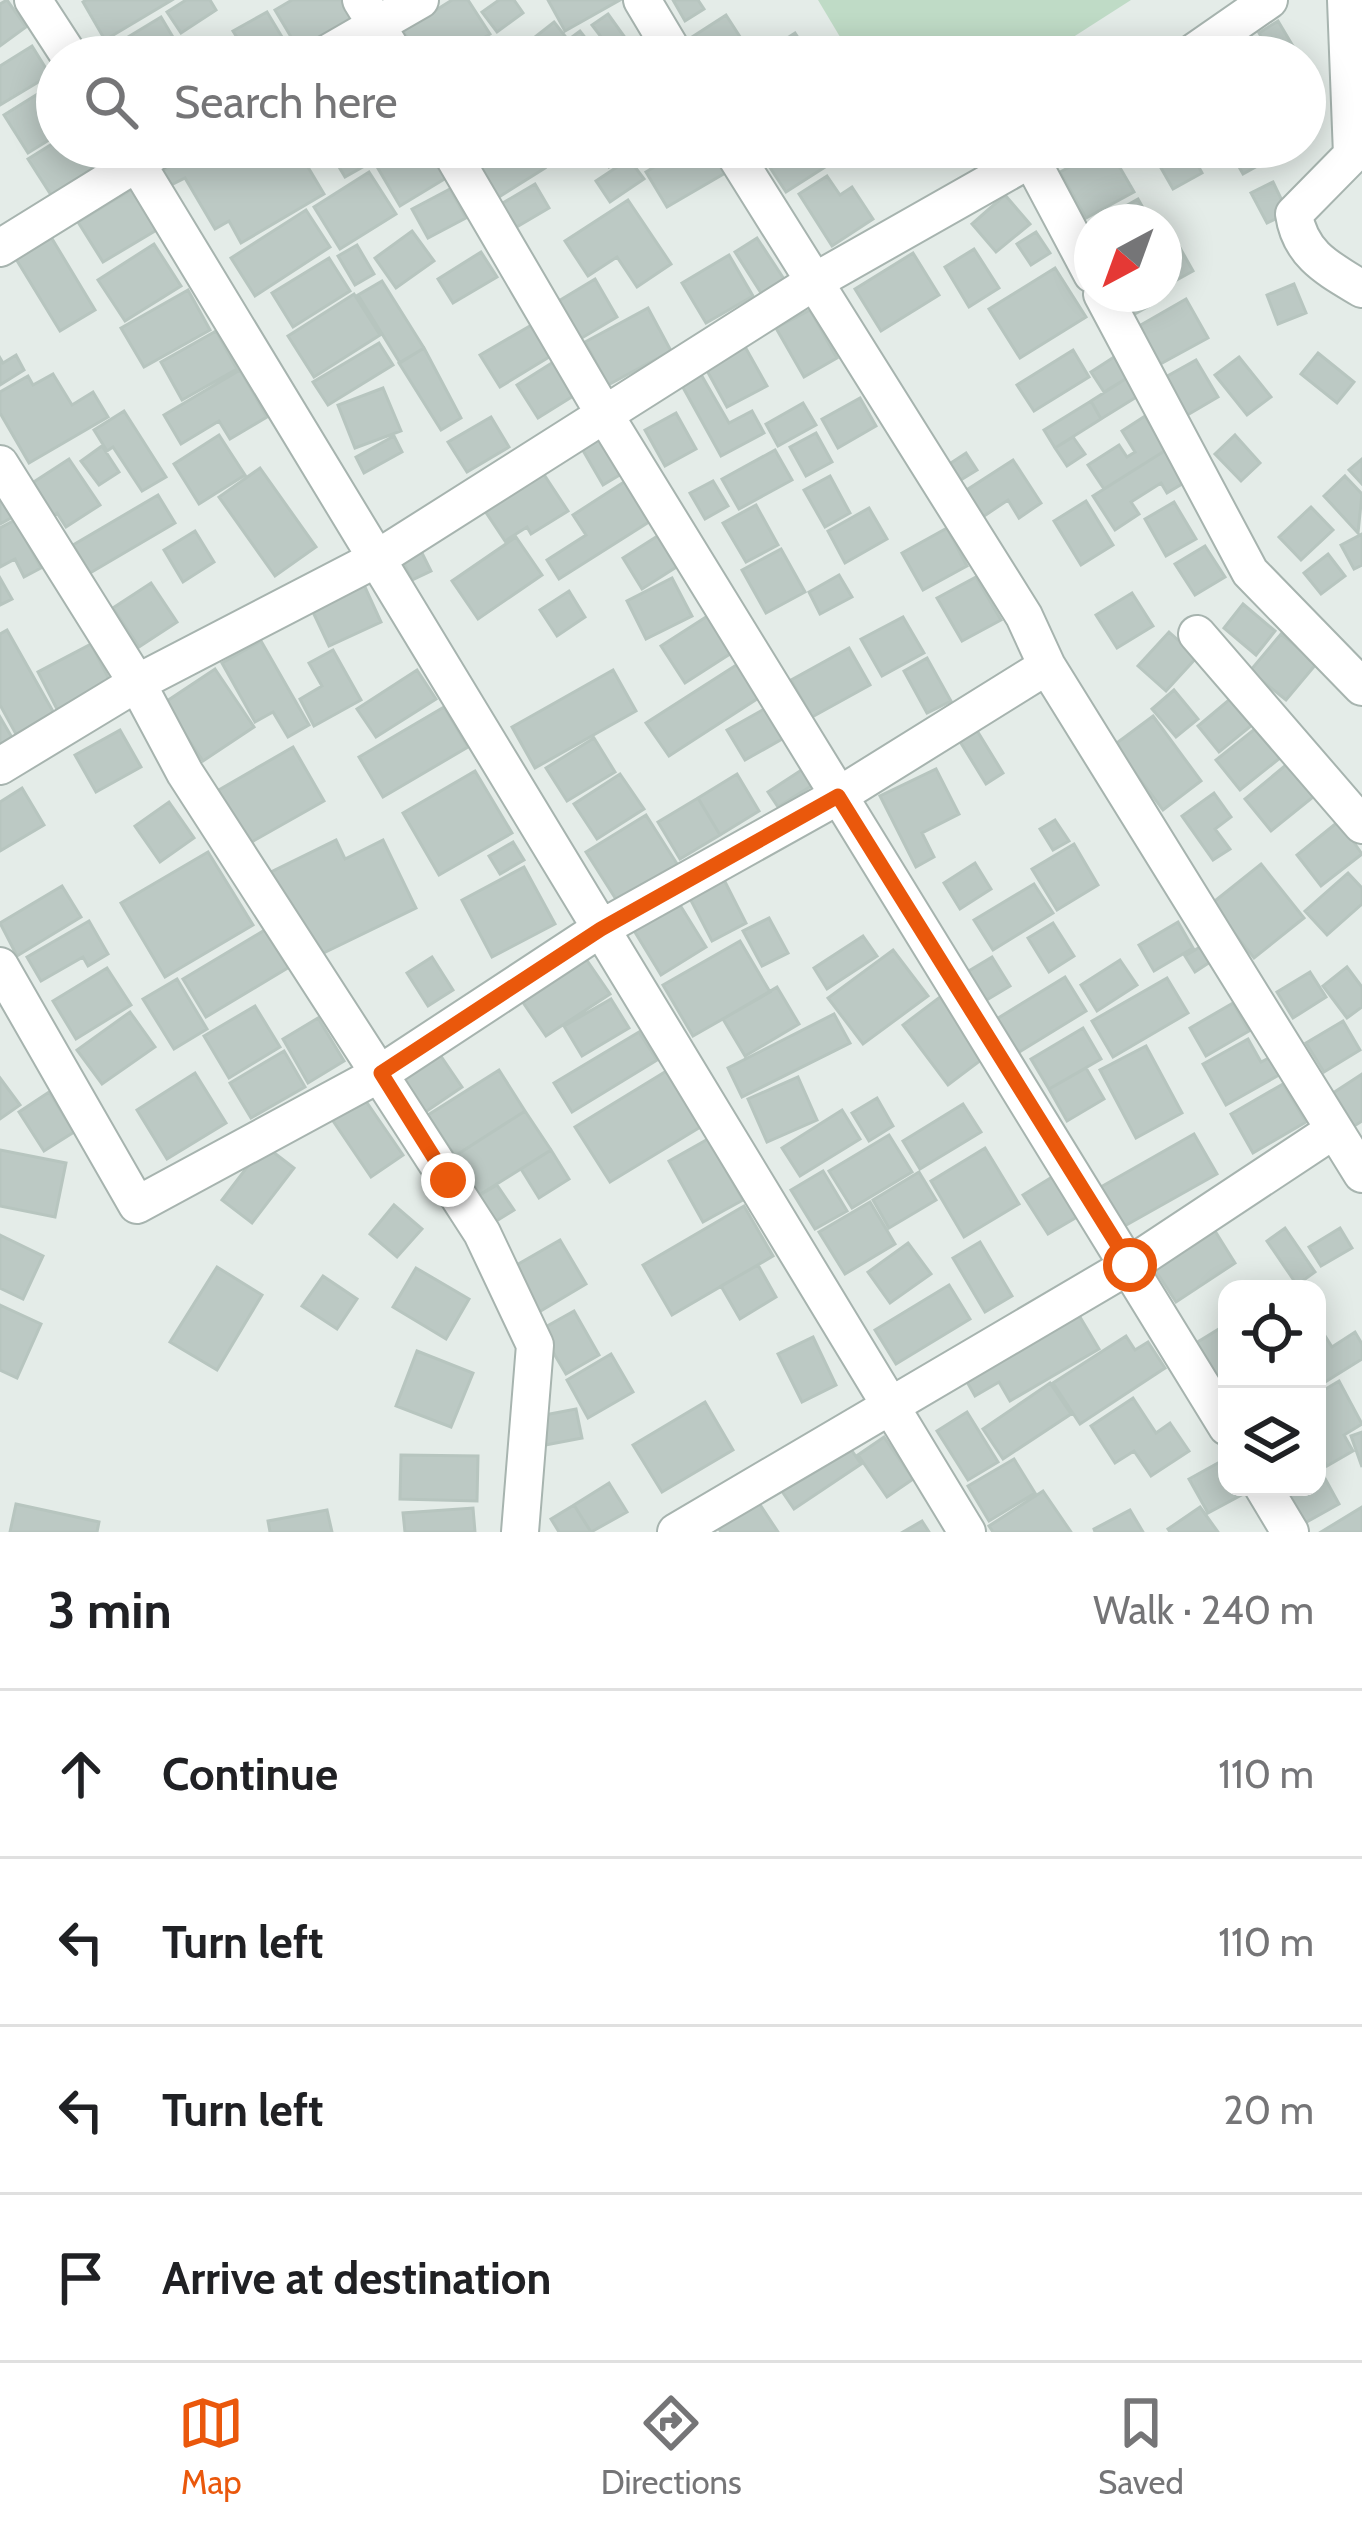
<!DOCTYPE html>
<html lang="en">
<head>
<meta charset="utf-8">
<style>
  :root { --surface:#fff; --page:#f2f2f2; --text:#202124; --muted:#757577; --line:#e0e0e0; --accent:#ea580c }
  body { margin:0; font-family:Cabin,sans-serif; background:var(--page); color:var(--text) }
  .controls { position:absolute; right:36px; bottom:36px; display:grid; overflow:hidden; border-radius:24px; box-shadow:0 6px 30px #0003 }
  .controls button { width:108px; height:108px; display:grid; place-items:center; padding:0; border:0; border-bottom:3px solid var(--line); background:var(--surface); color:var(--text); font:60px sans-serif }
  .compass { position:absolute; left:1074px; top:204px; width:108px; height:108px; border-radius:50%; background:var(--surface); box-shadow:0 6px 30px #0003; rotate:221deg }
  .stop { position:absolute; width:36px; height:36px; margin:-27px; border:9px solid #ea580c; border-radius:50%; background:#fff }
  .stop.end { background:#ea580c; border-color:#fff; box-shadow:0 3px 12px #0008 }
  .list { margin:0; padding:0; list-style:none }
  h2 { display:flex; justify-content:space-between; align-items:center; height:156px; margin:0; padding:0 48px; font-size:51px }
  h2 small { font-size:39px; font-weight:400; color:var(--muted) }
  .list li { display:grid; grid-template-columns:78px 1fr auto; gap:36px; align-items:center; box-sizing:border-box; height:168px; padding:0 48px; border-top:3px solid var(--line) }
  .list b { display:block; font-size:45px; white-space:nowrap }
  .list em { font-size:39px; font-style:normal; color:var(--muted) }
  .icon { flex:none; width:66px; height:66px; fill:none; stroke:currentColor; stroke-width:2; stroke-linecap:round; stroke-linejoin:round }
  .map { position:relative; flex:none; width:1362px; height:1532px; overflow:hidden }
  .search { position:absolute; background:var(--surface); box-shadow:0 6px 30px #0003; left:36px; right:36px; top:36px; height:132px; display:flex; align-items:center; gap:30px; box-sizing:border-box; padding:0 42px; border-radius:66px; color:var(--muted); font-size:45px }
  .sheet { height:828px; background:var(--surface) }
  nav { display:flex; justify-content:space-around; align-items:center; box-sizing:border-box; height:168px; border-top:3px solid var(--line); background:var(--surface); font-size:33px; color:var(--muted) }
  nav a { display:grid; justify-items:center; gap:6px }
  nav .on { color:var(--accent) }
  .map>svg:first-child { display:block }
  .garden { fill:#bfdbc6 }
  .building { fill:#bcc9c4; stroke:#b7c5bf; stroke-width:3 }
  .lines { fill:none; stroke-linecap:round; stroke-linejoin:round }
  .minor-casing { stroke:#a7b4af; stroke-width:40 }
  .minor { stroke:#fff; stroke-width:36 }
  .route { stroke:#ea580c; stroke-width:15 }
</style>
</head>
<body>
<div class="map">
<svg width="1362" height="1532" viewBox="0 0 1362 1532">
  <rect width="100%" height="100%" fill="#e4ece8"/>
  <!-- garden -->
  <path class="garden" d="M818 0H1131L1042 57H852Z"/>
  <!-- building -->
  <path class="building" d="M7 0 26 27 0 46V4Z
    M86 0H172L105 40 83 2Z
    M186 0H210L216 10 181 33 167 12Z
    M292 0H346L360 23 303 57 275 10Z
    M452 0H468L490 34 453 57H420L403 31Z
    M499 0H514L523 13 497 32 482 12Z
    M548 0H620L565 31Z
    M673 0H698L704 9 685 21Z
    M267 12 294 57H249L233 31Z
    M608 14 626 39 611 50 592 25Z
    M726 15 746 46 730 57H701L689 39Z
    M161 17 177 44 155 57H109L105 51Z
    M1278 21 1297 53 1289 57H1273L1259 33Z
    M554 22 568 40 580 31 587 40 565 57H551L535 37Z
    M1246 32 1260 57H1214Z
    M795 33 811 57H758Z
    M202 45 209 57H182Z
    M32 46 50 75 0 105V66Z
    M57 82V135L28 153 4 115Z
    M57 141V147H106L112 156 51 195 28 159Z
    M204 147H296L324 194 241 243 229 221 215 229 185 178 169 186 161 172Z
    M327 147H398L345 177Z
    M406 147H434L451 175 400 206 376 165Z
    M471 147H504L480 162Z
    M511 147H532L545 168 499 197 479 167Z
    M597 147H626L630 155 609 167Z
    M687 147H712L727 172 667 207 646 172Z
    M792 147H828L836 160 786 192 767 163Z
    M1108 147 1134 192 1086 218 1060 172Z
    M1149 147H1188L1202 173 1173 189Z
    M1212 147H1272L1277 155 1243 174 1229 149 1217 156Z
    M629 159 644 179 610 202 596 181Z
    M369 172 396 214 340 249 314 207Z
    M827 176 840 195 852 187 873 219 832 246 799 194Z
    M1273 182 1288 213 1267 223 1251 193Z
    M535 184 549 208 515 228 501 204Z
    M136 187 160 228 103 262 78 222Z
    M450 189 466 218 428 238 412 209Z
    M1005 195 1030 224 996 252 972 224Z
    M1138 199 1151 222H1121L1115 212Z
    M628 200 671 264 637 287 617 257 588 276 565 241Z
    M306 210 330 247 255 296 231 258Z
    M412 231 434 261 396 288 375 258Z
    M1036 232 1050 253 1031 265 1017 244Z
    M51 237 95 310 60 331 16 259Z
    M757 238 784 279 761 293 735 252Z
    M1175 239 1193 271 1164 287V245Z
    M154 244 181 286 125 321 98 280Z
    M357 245 374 274 355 285 338 256Z
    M974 249 999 288 969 307 945 267Z
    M481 252 497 277 453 303 438 279Z
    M913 253 939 295 881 331 855 289Z
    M729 255 753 296 706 323 682 283Z
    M329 258 350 291 293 327 272 293Z
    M1055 268 1086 317 1020 358 989 309Z
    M595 279 617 317 580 339 557 302Z
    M382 281 424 348 400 363 358 295Z
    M1294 284 1306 313 1278 324 1267 295Z
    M188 290 210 330 144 367 121 328Z
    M354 294 380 335 314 377 288 336Z
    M1112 294H1154L1158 301 1126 319Z
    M1186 299 1208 338 1153 368 1132 330Z
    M648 308 671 351 608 385 585 342Z
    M810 310 837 358 804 377 776 328Z
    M535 323 554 354 500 387 480 355Z
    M216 331 237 369 182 400 161 362Z
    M379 343 393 365 328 405 313 382Z
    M744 345 767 386 727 407 705 367Z
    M424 348 461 418 441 430 399 363Z
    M1073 350 1089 377 1034 411 1017 385Z
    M1318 353 1354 382 1337 403 1301 374Z
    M16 355 24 370 0 385V358L3 363Z
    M1114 357 1127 378 1104 392 1091 372Z
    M1239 357 1271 397 1247 415 1215 375Z
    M558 359 578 393 538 418 517 385Z
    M1196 360 1218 397 1184 417 1162 379Z
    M240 370 267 417 230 439 219 421 181 444 164 415Z
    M699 371 729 423 752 411 764 433 721 456 680 382Z
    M53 374 72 405 93 392 108 417 29 463 0 413V392L28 376 33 385Z
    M1127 378 1138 396 1101 419 1091 401Z
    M383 388 401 431 355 448 338 405Z
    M860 398 876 426 838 448 822 419Z
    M1091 401 1101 419 1055 448 1044 430Z
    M803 403 816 425 778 446 766 424Z
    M124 411 166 477 142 491 113 447 107 451 94 430Z
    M676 413 696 449 665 466 645 430Z
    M1145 416 1166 450 1104 489 1088 465 1119 445 1127 457 1135 452 1122 431Z
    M491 417 509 447 467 472 448 442Z
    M606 433 628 470 603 485 581 447Z
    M816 433 832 462 806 476 790 447Z
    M219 435 245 475 199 504 174 464Z
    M1235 435 1260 463 1241 481 1215 454Z
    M394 436 402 452 364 473 356 457Z
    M1073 437 1085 454 1067 466 1055 448Z
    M102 446 119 472 99 485 81 461Z
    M775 450 792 480 739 509 722 479Z
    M1166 450 1187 481 1167 493 1161 483 1131 502 1139 514 1115 530 1093 496Z
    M966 453 977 470 959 481 948 465Z
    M69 459 100 505 66 527 57 513 45 521 23 489Z
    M1362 459V484L1349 470Z
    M1013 460 1041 503 1019 518 1008 500 981 518 965 491Z
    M260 468 316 547 275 576 219 497Z
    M541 470 568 511 531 534 527 527 505 541 483 508Z
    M0 473 22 512 0 524Z
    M830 476 850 513 825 527 804 490Z
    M1345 476 1362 494 1358 533 1324 496Z
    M627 480 652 520 559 579 547 560 586 535 573 515Z
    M713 481 728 506 705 519 690 493Z
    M158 495 175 523 90 573 73 545Z
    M1086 501 1113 545 1081 565 1054 521Z
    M1174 502 1196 539 1166 556 1145 519Z
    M756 505 778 545 746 562 723 523Z
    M1311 507 1333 530 1301 560 1279 537Z
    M869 508 887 539 845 563 828 531Z
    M15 520 41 568 24 577 15 559 0 567V528Z
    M947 528 967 566 923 590 902 553Z
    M195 531 214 562 183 582 164 550Z
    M1362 534V565L1354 569 1341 545Z
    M659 535 678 566 642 589 623 558Z
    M516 537 542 575 478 619 452 581Z
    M417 543 431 571 412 580 398 551Z
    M1205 546 1225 577 1195 595 1175 564Z
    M781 549 805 592 766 613 742 570Z
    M1328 554 1345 576 1321 594 1304 573Z
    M839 575 852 597 820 614 809 592Z
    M976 577 1001 620 962 641 937 598Z
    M0 578 12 599 0 605Z
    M672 578 692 616 646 639 627 601Z
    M151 583 177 622 139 647 113 608Z
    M364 585 381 622 329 646 312 610Z
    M569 591 585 617 557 636 540 610Z
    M1132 593 1153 626 1117 648 1096 615Z
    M1243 604 1275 631 1256 655 1224 628Z
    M709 615 733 652 685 683 661 646Z
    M903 617 924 653 882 676 861 639Z
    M7 630 55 715 17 736 0 705V634Z
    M1169 632 1197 657 1166 691 1138 666Z
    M1281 634 1317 663 1286 700 1250 671Z
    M261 641 309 725 288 737 273 712 255 722 222 663Z
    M91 644 112 685 59 713 38 672Z
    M849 648 870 685 812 717 791 680Z
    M333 650 361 700 314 726 300 699 322 686 309 663Z
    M927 658 951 701 927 713 904 671Z
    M741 662 763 695 669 756 646 723Z
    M215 669 254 727 203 761 164 703Z
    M417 670 436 699 376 737 357 709Z
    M613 670 636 711 535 768 512 727Z
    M1174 690 1198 719 1176 737 1152 709Z
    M1230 699 1252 725 1219 752 1198 726Z
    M444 707 468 747 383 797 359 757Z
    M766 708 784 738 745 760 727 730Z
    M1153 716 1201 781 1163 810 1114 745Z
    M0 717 14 741 0 749Z
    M1256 728 1280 758 1240 790 1216 760Z
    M976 729 1003 773 986 784 959 740Z
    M120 730 141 767 96 792 75 755Z
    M594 738 615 772 567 801 546 768Z
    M293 747 324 801 248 844 217 791Z
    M1292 760 1318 793 1271 831 1245 799Z
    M806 767 816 783 778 807 768 792Z
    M936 769 959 814 922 833 934 857 916 867 880 796Z
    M475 771 512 833 439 875 403 813Z
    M620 774 644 809 597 839 574 804Z
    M737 774 759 811 720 835 698 798Z
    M22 788 44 825 0 851V802Z
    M1214 793 1231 817 1215 829 1230 849 1213 860 1182 816Z
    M698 798 720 835 680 859 658 822Z
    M169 802 194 838 160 862 135 826Z
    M646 815 679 867 619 904 586 852Z
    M1055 820 1069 841 1053 850 1040 829Z
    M1339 821 1362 854 1321 886 1297 855Z
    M336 840 345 859 383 840 416 908 309 960 267 874Z
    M513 842 524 860 500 874 489 856Z
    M1074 844 1098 885 1057 910 1032 869Z
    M208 852 253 925 165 977 121 903Z
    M975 863 991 889 960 909 944 883Z
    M1261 864 1304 918 1254 958 1211 904Z
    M524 867 555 924 492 957 462 900Z
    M720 872 746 923 712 941 685 889Z
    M1348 873 1362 888V904L1327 935 1305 911Z
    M1034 884 1053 913 993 950 974 920Z
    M62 886 81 917 17 956 0 923Z
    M675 897 706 947 661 975 630 924Z
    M769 918 788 953 762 966 743 931Z
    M89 921 108 954 88 966 83 957 41 981 27 957Z
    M1178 922 1193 948 1154 971 1139 945Z
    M1053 923 1074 956 1049 972 1028 938Z
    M268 928 291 966 206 1017 183 979Z
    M863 936 877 956 827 989 814 968Z
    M740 941 770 992 693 1036 663 985Z
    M1200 947 1210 962 1195 972 1185 956Z
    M893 950 928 996 863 1044 828 998Z
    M432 957 453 990 428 1006 407 973Z
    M992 957 1010 986 985 1001 967 972Z
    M586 959 610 994 546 1036 522 1001Z
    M1120 960 1137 985 1097 1011 1081 985Z
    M1347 967 1362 987V1007L1347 1018 1323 986Z
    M107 968 131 1005 76 1039 53 1001Z
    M1310 972 1326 997 1293 1018 1277 992Z
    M1065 977 1086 1011 1016 1054 995 1020Z
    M1167 978 1188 1013 1113 1057 1092 1021Z
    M177 979 207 1029 174 1049 143 999Z
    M777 987 799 1024 745 1056 723 1019Z
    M940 997 985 1057 948 1085 903 1025Z
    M611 999 629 1028 582 1056 564 1026Z
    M1233 1003 1249 1031 1206 1056 1190 1028Z
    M255 1006 280 1047 229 1078 204 1036Z
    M130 1012 155 1047 102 1084 77 1050Z
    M834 1014 850 1043 742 1097 728 1068Z
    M318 1018 344 1061 308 1083 283 1039Z
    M1343 1021 1360 1050 1324 1072 1306 1043Z
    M1083 1028 1101 1059 1049 1089 1031 1059Z
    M639 1032 657 1060 572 1112 554 1083Z
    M1248 1039 1261 1062 1269 1058 1279 1075 1226 1105 1203 1064Z
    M434 1046 462 1087 421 1115 393 1075Z
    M1146 1046 1182 1113 1136 1138 1100 1070Z
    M284 1051 305 1087 251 1118 230 1083Z
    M1086 1068 1104 1099 1067 1121 1049 1089Z
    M499 1070 525 1111 455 1156 428 1115Z
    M668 1070 702 1126 610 1182 575 1127Z
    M195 1073 226 1123 167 1159 137 1110Z
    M1362 1074V1121L1351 1128 1330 1095Z
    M798 1077 817 1120 767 1142 748 1099Z
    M0 1078 20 1105 0 1119Z
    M1283 1084 1306 1122 1253 1153 1231 1114Z
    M49 1092 74 1132 44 1151 19 1112Z
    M361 1094 403 1155 371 1177 329 1115Z
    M877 1098 893 1126 869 1141 852 1113Z
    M963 1104 981 1132 920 1169 903 1141Z
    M842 1110 860 1139 800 1176 782 1148Z
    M525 1111 551 1150 468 1202 444 1163Z
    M1194 1134 1217 1174 1121 1228 1099 1188Z
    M889 1135 912 1172 852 1208 829 1171Z
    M708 1139 743 1200 703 1222 669 1161Z
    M264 1145 294 1168 252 1223 222 1200Z
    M985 1148 1019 1204 964 1237 931 1181Z
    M0 1150 66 1163 55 1217 0 1206Z
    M551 1150 569 1179 539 1198 521 1169Z
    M823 1171 847 1211 815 1229 791 1190Z
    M919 1172 936 1200 889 1228 873 1200Z
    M1052 1177 1077 1217 1048 1234 1023 1195Z
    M497 1185 514 1210 485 1228 468 1202Z
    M870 1202 895 1244 845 1274 819 1232Z
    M394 1205 422 1229 397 1257 370 1234Z
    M744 1206 773 1256 672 1315 643 1265Z
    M1210 1223 1235 1263 1176 1302 1150 1262Z
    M1285 1228 1315 1272 1297 1285 1267 1241Z
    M1340 1228 1352 1248 1321 1266 1309 1247Z
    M0 1235 43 1256 23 1299 0 1288Z
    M560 1240 586 1284 534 1315 508 1270Z
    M980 1242 1012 1296 985 1312 953 1258Z
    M908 1243 931 1274 890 1303 868 1272Z
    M758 1265 776 1297 740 1319 721 1286Z
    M217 1267 262 1295 217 1370 170 1342Z
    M416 1268 469 1299 446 1339 393 1307Z
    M323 1276 357 1299 337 1329 302 1306Z
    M949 1285 970 1319 896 1364 875 1330Z
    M0 1305 41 1324 17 1378 0 1370Z
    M1074 1307 1099 1349 1010 1401 999 1382 975 1396 962 1373Z
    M574 1311 599 1355 566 1374 540 1330Z
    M1317 1323 1332 1347 1355 1332 1362 1344V1359L1317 1387Z
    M1227 1324V1372L1217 1377 1196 1343Z
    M1126 1336 1135 1350 1148 1342 1165 1368 1080 1424 1053 1383Z
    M813 1337 836 1385 802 1402 778 1354Z
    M417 1351 473 1373 451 1427 396 1406Z
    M611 1354 633 1392 588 1418 567 1380Z
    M1339 1381 1362 1424 1344 1435 1353 1451 1327 1466 1317 1449V1394Z
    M1050 1383 1071 1414 1003 1459 983 1429Z
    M1133 1398 1156 1433 1170 1423 1189 1451 1151 1476 1134 1451 1115 1463 1091 1426Z
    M705 1402 733 1450 662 1492 633 1445Z
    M576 1409 582 1438 535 1447 529 1418Z
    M967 1412 998 1462 968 1480 937 1431Z
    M1362 1432V1467L1351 1436Z
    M884 1437 913 1479 887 1497 858 1455Z
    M844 1439 861 1464 794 1509 777 1484Z
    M401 1455 478 1456 477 1501 400 1499Z
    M1227 1458V1487L1247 1492 1208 1513 1189 1479Z
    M1014 1459 1035 1493 989 1521 968 1486Z
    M1317 1464 1339 1504 1303 1524 1283 1487H1317Z
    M609 1483 627 1512 591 1532 574 1505Z
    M1043 1491 1071 1532H993L989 1526Z
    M757 1500 778 1532H721L717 1526Z
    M16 1504 99 1522 97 1532H10Z
    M574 1505 591 1532H559L551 1519Z
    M1200 1507 1218 1532H1170L1168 1529Z
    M1362 1507V1532H1321Z
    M473 1508 475 1532H405L403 1513Z
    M327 1510 332 1532H270L268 1521Z
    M1130 1510 1143 1532H1095L1094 1529Z
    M922 1521 929 1532H903Z"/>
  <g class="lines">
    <defs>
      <path id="minor" d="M33 0 70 57
        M361 0 396 57
        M642 0 676 57
        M1346 0 1352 155 1294 214C1300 255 1329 269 1362 289
        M321 57 420 0
        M1187 57 1269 0
        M127 147 967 1532
        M448 147 603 412 1227 1427
        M730 147 1024 616 1047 666 1362 1174
        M1032 161 1092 274
        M0 248 163 147
        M1102 294 1250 572 1362 687
        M0 464 137 683 185 773 482 1233 535 1345 520 1532
        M1197 634 1362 825
        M0 766 137 683 378 558 812 283 1052 147
        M0 966 137 1205 381 1073 600 929 838 796 1047 666
        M1263 1487 1290 1532
        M676 1532 1130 1265 1334 1130"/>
    </defs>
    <!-- minor casing -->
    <use href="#minor" class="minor-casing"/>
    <!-- minor -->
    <use href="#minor" class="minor"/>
  </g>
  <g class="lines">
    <!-- route -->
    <path class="route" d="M448 1180 381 1073 601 929 838 796 1130 1265"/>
  </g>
</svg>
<div class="controls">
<button><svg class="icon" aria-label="locate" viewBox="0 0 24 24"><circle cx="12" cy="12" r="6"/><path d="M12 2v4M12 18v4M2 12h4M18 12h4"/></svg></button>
<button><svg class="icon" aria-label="layers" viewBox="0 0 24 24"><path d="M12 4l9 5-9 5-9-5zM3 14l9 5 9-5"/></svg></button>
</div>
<svg class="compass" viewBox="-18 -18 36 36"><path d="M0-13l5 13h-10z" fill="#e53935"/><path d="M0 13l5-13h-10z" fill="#757577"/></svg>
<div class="stop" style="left:1130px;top:1265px"></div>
<div class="stop end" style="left:448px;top:1180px"></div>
<div class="search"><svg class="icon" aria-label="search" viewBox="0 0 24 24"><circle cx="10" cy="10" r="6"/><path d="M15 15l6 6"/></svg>Search here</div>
</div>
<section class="sheet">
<h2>3 min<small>Walk · 240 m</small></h2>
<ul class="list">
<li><svg class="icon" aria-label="ahead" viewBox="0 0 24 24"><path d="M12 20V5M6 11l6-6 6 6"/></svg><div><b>Continue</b></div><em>110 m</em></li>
<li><svg class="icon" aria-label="left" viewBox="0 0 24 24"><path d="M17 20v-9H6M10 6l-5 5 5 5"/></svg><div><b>Turn left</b></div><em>110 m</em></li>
<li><svg class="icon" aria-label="left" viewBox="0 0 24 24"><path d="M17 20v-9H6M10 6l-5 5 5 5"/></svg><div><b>Turn left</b></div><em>20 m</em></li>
<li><svg class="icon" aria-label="arrive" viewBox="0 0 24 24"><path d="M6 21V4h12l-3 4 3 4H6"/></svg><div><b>Arrive at destination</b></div></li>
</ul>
</section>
<nav>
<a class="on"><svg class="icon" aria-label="map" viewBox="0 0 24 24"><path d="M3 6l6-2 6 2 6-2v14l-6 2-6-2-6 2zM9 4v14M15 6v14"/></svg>Map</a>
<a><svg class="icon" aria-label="directions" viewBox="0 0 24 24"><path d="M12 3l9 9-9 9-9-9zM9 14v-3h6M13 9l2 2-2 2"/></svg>Directions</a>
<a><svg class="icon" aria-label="saved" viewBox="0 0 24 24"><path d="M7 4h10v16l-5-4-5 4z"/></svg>Saved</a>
</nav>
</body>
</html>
